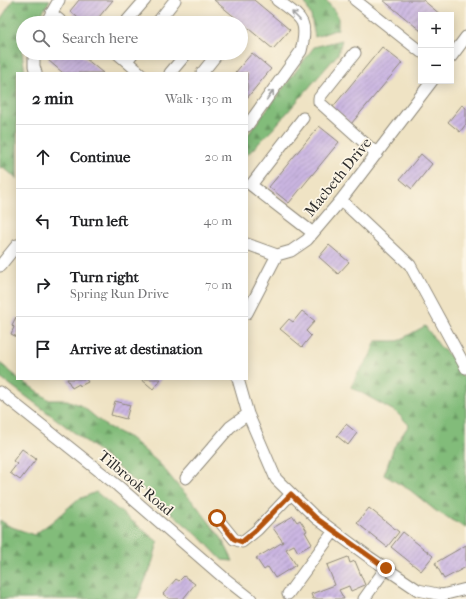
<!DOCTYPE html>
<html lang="en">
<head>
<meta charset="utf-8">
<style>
  :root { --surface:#fff; --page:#f6f6f6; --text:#202124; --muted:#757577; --line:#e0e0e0 }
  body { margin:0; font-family:"IM FELL French Canon",serif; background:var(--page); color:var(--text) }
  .controls { position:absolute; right:12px; top:12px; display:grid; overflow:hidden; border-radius:0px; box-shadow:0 2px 10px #0003 }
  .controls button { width:36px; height:36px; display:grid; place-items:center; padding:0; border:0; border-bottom:1px solid var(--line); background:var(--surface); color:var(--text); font:20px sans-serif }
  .stop { position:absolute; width:12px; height:12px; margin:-9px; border:3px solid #b45309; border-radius:50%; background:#fff }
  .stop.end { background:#b45309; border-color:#fff; box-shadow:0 1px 4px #0008 }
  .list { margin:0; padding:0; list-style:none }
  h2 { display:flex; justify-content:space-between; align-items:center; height:52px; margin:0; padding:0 16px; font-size:17px }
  h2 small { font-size:13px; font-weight:400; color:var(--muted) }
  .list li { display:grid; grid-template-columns:26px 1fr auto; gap:12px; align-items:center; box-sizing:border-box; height:64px; padding:0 16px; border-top:1px solid var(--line) }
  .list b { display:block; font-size:15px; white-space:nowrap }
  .list p { margin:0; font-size:13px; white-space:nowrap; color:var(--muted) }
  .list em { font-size:13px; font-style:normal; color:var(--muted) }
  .icon { flex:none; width:22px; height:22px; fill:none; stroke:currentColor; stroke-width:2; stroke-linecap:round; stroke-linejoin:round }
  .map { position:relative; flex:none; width:466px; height:599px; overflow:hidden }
  .search { position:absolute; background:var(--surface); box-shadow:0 2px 10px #0003; left:16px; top:16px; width:232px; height:44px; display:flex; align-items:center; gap:10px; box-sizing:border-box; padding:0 14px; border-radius:22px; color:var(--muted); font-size:15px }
  .panel { position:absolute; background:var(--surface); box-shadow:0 2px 10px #0003; left:16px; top:72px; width:232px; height:308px; border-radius:0px }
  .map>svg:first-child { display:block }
  .forest { fill:url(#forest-firs); stroke:#567452 }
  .building { fill:url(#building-hatch) }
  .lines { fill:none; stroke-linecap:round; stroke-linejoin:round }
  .minor-casing { stroke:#8d8778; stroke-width:13 }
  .minor { stroke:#fff; stroke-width:11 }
  .oneway { stroke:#a0a0a0 }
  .route { stroke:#b45309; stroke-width:5 }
  .labels { text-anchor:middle; stroke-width:3.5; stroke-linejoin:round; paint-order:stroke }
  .street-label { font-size:15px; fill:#2b2b2b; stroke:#fcf5e5 }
</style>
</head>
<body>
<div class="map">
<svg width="466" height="599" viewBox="0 0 466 599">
  <defs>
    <pattern id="forest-firs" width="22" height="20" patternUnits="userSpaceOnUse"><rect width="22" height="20" fill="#82bc7a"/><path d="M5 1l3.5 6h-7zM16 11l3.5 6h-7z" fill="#6b9964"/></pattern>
    <pattern id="building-hatch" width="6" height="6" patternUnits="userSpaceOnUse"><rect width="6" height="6" fill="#cbb6e2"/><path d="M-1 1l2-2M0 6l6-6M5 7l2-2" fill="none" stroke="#a594b7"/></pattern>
  </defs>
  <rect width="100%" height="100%" fill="#fcf5e5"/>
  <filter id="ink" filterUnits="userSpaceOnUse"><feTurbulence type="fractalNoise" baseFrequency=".025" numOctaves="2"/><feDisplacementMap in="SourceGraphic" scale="8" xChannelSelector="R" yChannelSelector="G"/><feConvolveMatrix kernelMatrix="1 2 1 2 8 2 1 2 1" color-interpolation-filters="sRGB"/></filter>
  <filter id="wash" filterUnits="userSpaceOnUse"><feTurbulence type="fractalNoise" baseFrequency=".012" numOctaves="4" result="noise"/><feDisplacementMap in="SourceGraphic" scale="16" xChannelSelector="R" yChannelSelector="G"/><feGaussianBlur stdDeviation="0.9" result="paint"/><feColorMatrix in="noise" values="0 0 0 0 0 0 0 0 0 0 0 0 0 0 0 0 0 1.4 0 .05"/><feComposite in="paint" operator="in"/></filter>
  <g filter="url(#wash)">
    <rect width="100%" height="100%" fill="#efe3c4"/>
    <!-- forest -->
    <path class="forest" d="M13 0H50L36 23H23V50L22 52 25 73H17V179L3 167 0 168V20Z
      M304 0H326L338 16V29L315 37 311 16Z
      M342 40 338 54 272 130 247 155V136L314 47Z
      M425 326 441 348 454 359 466 383V528L436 511 410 490 384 475 394 447 409 425 396 412 351 387 358 373 370 356 376 341H398Z
      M0 363 17 377V379H20L49 400H67L82 406 106 426 130 438 160 464 178 486 196 505 222 539 233 561 222 560 202 539 91 445 0 377Z
      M96 492 158 542 151 567 137 599H0V520L9 526 34 535 53 521 77 500Z"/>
    <g id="blocks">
      <!-- building -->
      <path class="building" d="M79 0H113L94 23H84L70 11Z
        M214 0H254L290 30 273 49Z
        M383 0H423L441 15H421V31Z
        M382 47 402 63 351 124 332 108Z
        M54 53H79L103 73H63L48 60Z
        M252 53 271 69 247 98V73H235Z
        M462 105 466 108V124L460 132 448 122Z
        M319 126 339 142 289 203 269 187Z
        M421 154 432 164 412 189 400 179Z
        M329 245 349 262 338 274 319 257Z
        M302 311 315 321 306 331 311 336 302 347 280 329 289 319 293 322Z
        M16 317 17 318V337L11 334 14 327 12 325Z
        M67 379H86L88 382 80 386 79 384 72 388Z
        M141 379H161L153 389Z
        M115 401 130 405 126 419 111 415Z
        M346 424 357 433 348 445 337 436Z
        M22 449 36 459 20 480 10 473 17 464 13 461Z
        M369 508 399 532 387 547 357 523Z
        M293 516 297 522 300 520 307 531 305 532 312 544 298 552 294 545 286 549 296 565 275 578 268 567 264 570 256 558 283 542 273 528Z
        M403 532 433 556 421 571 391 547Z
        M466 545V567L444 579 435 563Z
        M348 557 350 563 355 561 365 585 351 591 349 586 339 590 344 599H313L311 594 335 585 327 565Z
        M184 576 195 584 183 599H169L163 594 176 579 179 581Z"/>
    </g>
  </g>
  <g filter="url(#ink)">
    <use href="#blocks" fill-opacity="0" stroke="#8d8778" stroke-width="1"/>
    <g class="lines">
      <defs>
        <path id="minor" d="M355 0 421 52
          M51 13 63 23
          M46 23 59 0
          M125 23 145 0
          M157 23 175 0
          M34 53V66L36 73
          M117 53 140 73
          M355 53 319 98V102L377 154
          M451 57 466 37
          M127 61 133 53
          M170 73 187 53
          M202 73 218 53
          M303 118 251 185 313 233
          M247 126 301 51C309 19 301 18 277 0
          M341 200 410 265 466 368
          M247 244 277 255 291 251 307 240 341 200 432 81
          M0 266 17 245
          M247 313 277 255
          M238 379 248 414 276 479 316 518 369 557 418 590 442 595 466 589
          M0 392 118 486 223 577 251 599
          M186 478 230 427 248 414
          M217 518 234 539 242 542 257 530 291 494
          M288 594 334 531
          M364 599 386 568"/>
      </defs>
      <!-- minor casing -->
      <use href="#minor" class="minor-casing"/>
      <!-- minor -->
      <use href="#minor" class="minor"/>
    </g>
    <!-- one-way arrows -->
    <defs><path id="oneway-shaft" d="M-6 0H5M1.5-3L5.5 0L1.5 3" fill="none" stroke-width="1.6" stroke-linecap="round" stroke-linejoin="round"/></defs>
    <g class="oneway">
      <use href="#oneway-shaft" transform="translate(296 16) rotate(-135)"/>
      <use href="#oneway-shaft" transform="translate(270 95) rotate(-55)"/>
    </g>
  </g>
  <g class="lines" filter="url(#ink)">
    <!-- route -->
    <path class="route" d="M217 518 234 539 242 542 256 530 291 494 316 518 386 568"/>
  </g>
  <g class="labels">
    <!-- street labels -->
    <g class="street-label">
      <text transform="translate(338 177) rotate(-51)" y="5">Macbeth Drive</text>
      <text transform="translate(136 483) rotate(40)" y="5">Tilbrook Road</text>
    </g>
  </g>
</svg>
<div class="controls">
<button>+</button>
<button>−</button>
</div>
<div class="stop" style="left:217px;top:518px"></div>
<div class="stop end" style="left:386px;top:568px"></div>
<div class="search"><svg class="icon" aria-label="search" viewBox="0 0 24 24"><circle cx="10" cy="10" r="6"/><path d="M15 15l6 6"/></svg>Search here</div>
<section class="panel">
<h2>2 min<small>Walk · 130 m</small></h2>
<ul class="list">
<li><svg class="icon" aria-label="ahead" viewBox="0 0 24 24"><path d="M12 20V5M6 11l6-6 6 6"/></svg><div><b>Continue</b></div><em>20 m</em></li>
<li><svg class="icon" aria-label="left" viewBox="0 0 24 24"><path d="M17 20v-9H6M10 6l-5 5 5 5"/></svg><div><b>Turn left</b></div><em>40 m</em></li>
<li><svg class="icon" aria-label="right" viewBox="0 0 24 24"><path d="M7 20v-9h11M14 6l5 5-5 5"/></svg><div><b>Turn right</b><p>Spring Run Drive</p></div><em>70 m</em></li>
<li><svg class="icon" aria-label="arrive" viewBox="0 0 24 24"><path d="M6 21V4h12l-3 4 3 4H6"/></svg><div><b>Arrive at destination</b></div></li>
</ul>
</section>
</div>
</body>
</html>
